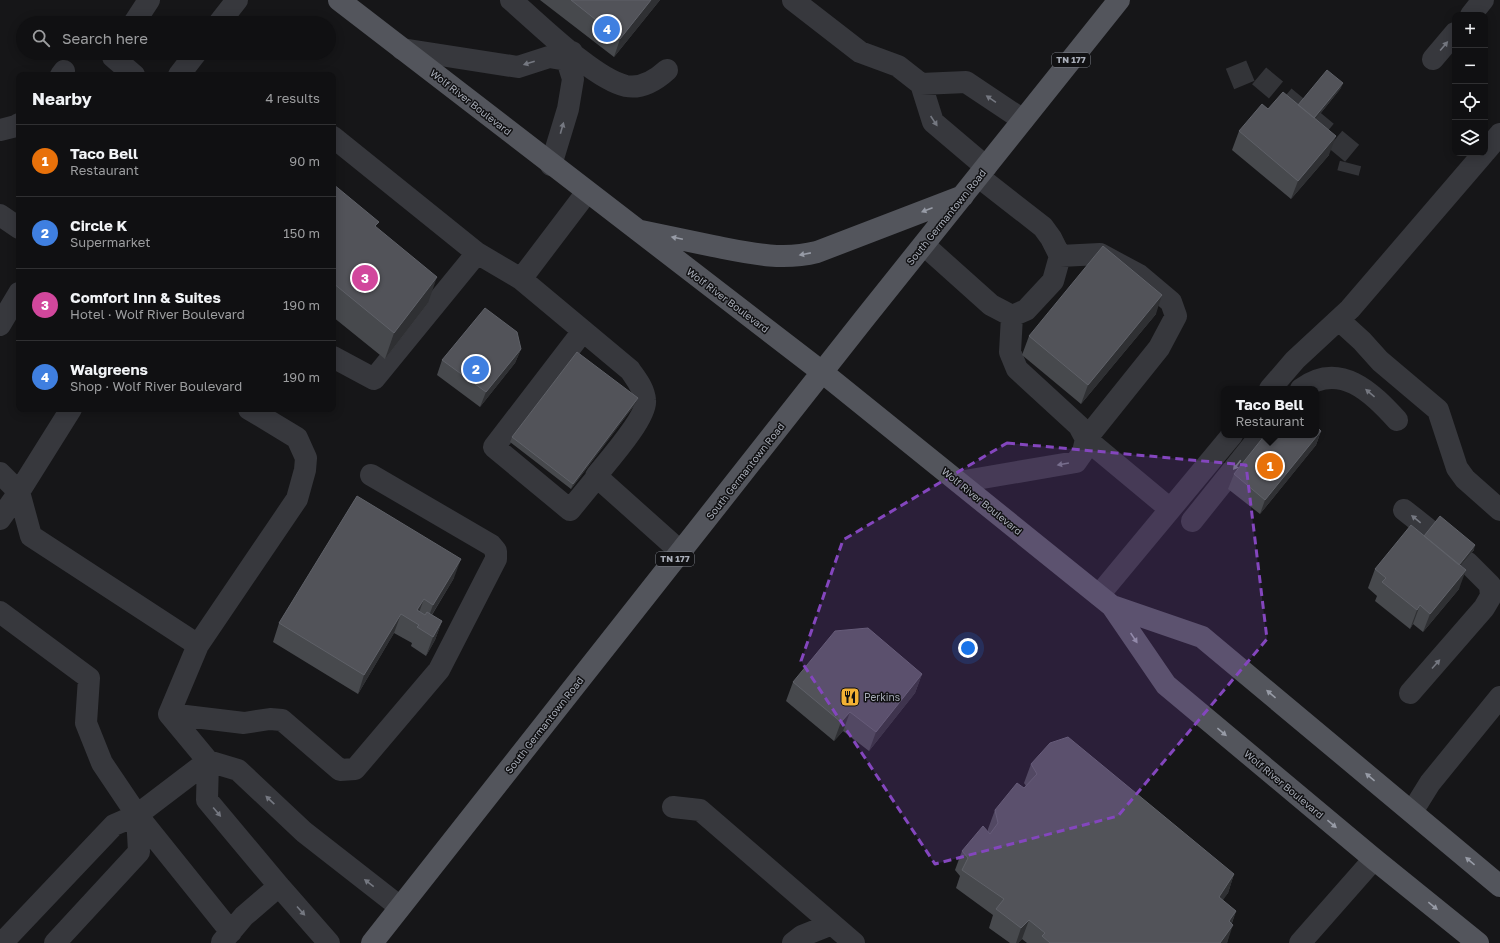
<!DOCTYPE html>
<html lang="en">
<head>
<meta charset="utf-8">
<style>
  :root { --surface:#101012; --page:#19191b; --text:#f1f3f6; --muted:#9c9d9f; --line:#303032; --accent:#2563eb }
  body { margin:0; font-family:"Golos Text",sans-serif; background:var(--page); color:var(--text) }
  .controls { position:absolute; right:12px; top:12px; display:grid; overflow:hidden; border-radius:8px; box-shadow:0 2px 10px #0003 }
  .controls button { width:36px; height:36px; display:grid; place-items:center; padding:0; border:0; border-bottom:1px solid var(--line); background:var(--surface); color:var(--text); font:20px sans-serif }
  .you { position:absolute; left:968px; top:648px; width:14px; height:14px; margin:-10px; border:3px solid #fff; border-radius:50%; background:#1a73e8; box-shadow:0 0 0 6px #1a73e833 }
  .badge { display:grid; place-items:center; width:26px; height:26px; border-radius:50%; background:var(--accent); color:#fff; font-size:13px; font-weight:700 }
  .pin { position:absolute; translate:-50% -50%; border:2px solid #fff; box-shadow:0 1px 4px #0006 }
  .popup { position:absolute; left:1221px; top:386px; width:98px; height:52px; box-sizing:border-box; display:grid; place-content:center; border-radius:8px; background:var(--surface); filter:drop-shadow(0 1px 3px #0005); font-size:13px; white-space:nowrap; color:var(--muted) }
  .popup b { font-size:15px; color:var(--text) }
  .popup::after { content:''; position:absolute; left:50%; top:100%; margin-left:-8px; border:8px solid transparent; border-top-color:var(--surface) }
  .list { margin:0; padding:0; list-style:none }
  h2 { display:flex; justify-content:space-between; align-items:center; height:52px; margin:0; padding:0 16px; font-size:17px }
  h2 small { font-size:13px; font-weight:400; color:var(--muted) }
  .list li { display:grid; grid-template-columns:26px 1fr auto; gap:12px; align-items:center; box-sizing:border-box; height:72px; padding:0 16px; border-top:1px solid var(--line) }
  .list b { display:block; font-size:15px; white-space:nowrap }
  .list p { margin:0; font-size:13px; white-space:nowrap; color:var(--muted) }
  .list em { font-size:13px; font-style:normal; color:var(--muted) }
  .icon { flex:none; width:22px; height:22px; fill:none; stroke:currentColor; stroke-width:2; stroke-linecap:round; stroke-linejoin:round }
  .map { position:relative; flex:none; width:1500px; height:943px; overflow:hidden }
  .search { position:absolute; background:var(--surface); box-shadow:0 2px 10px #0003; left:16px; top:16px; width:320px; height:44px; display:flex; align-items:center; gap:10px; box-sizing:border-box; padding:0 14px; border-radius:22px; color:var(--muted); font-size:15px }
  .panel { position:absolute; background:var(--surface); box-shadow:0 2px 10px #0003; left:16px; top:72px; width:320px; height:340px; border-radius:8px }
  .map>svg:first-child { display:block }
  .lines { fill:none; stroke-linecap:round; stroke-linejoin:round }
  .minor-tunnel { stroke:#333438; stroke-width:22; stroke-dasharray:22 11; stroke-linecap:butt }
  .minor { stroke:#37383d; stroke-width:22 }
  .major { stroke:#53555c; stroke-width:22 }
  .wall { fill:#47494d }
  .shaded-wall { fill:#2f3033 }
  .building { fill:#525359; stroke:#5f6168 }
  .oneway { fill:#757881 }
  .oneway2 { fill:#979ba6 }
  .marked { fill:#8446be; fill-opacity:0.2; stroke:#8446be; stroke-width:3; stroke-dasharray:8 5; stroke-linejoin:round }
  .labels { text-anchor:middle; stroke-width:3; stroke-linejoin:round; paint-order:stroke }
  .shield { fill:#111113; stroke:#7b7e86; stroke-width:1 }
  .shield-label { font-size:9px; font-weight:bold; fill:#a8adb8 }
  .street-label { font-size:10px; fill:#a8adb8; stroke:#111113 }
  .poi-label { font-size:10px; fill:#a8adb8; stroke:#111113; text-anchor:start }
</style>
</head>
<body>
<div class="map">
<svg width="1500" height="943" viewBox="0 0 1500 943">
  <rect width="100%" height="100%" fill="#161618"/>
  <g class="lines">
    <!-- minor-tunnel -->
    <path class="minor-tunnel" d="M1230 79 1252 70 1353 154 1348 173"/>
    <!-- minor -->
    <path class="minor" d="M511 0C538 23 594 79 626 86 642 89 656 80 667 70
      M793 0 860 52 898 66 921 84 933 122 986 167
      M1471 15 1483 0
      M134 23 149 0
      M219 23 237 0
      M402 49 518 67 549 57 567 60
      M115 53 113 57 134 75
      M1433 59 1455 33
      M61 75 64 71
      M179 75 196 53
      M921 84 966 82 1023 120
      M0 130 16 126 19 124
      M333 137 477 253 374 379 333 357
      M1485 152 1500 134
      M551 165 568 109 573 79 567 60 572 52
      M587 192 521 279 630 370C636 379 644 388 645 400 648 416 608 461 596 476L681 552
      M0 215 19 228
      M924 245 991 305 1012 316 1026 310 1053 281 1060 256 1051 238 1043 227 979 177
      M477 253 521 279
      M1012 316 1010 352 1017 369 1079 426 1086 439 1170 509
      M1339 320 1362 341 1380 361 1438 410 1457 468 1465 479 1500 510
      M0 325 19 293
      M583 331 494 447 570 510 597 477
      M1270 389 1295 360 1350 309 1484 153
      M1301 389C1340 360 1372 393 1397 420
      M71 409 19 492 31 536 198 645
      M0 473 19 492 0 519
      M959 482 1076 462 1083 452 1086 439 1159 348 1176 316 1171 302 1139 275 1100 254 1060 256
      M1404 510 1428 529
      M1192 521 1261 435
      M1099 595 1232 435
      M0 612 89 678 86 723 102 763 137 815 231 932
      M1410 693 1484 608 1491 596 1490 585 1468 563
      M169 714 244 723 270 719 282 720 340 770 355 769 439 670 496 559V551L491 545 371 475
      M169 714 198 645 297 499 305 470 306 458 297 438 249 409
      M673 807 700 810 854 943
      M1412 812 1430 783 1500 697
      M222 942 244 916 279 886
      M2 943 114 825 137 815 208 761 169 714
      M55 943 139 852 137 815
      M329 943 279 886 207 800 208 761 238 770 304 832 400 907
      M793 943 802 936 832 924
      M1300 943 1374 859"/>
    <!-- major -->
    <path class="major" d="M339 0 822 372 1112 606 1166 685 1374 859 1478 943
      M641 231C665 236 689 241 713 246 749 253 781 261 817 252L963 196
      M1112 606 1202 637 1500 886
      M372 943 864 319 1119 0"/>
  </g>
  <!-- wall -->
  <path class="wall" d="M540 0H660L614 57Z
    M1341 88 1316 119 1329 155 1291 199 1232 150 1239 131 1268 109 1298 105Z
    M333 184 428 303 385 359 333 317Z
    M1156 314 1081 404 1022 355 1029 336Z
    M521 349 515 363 480 407 437 375 442 360Z
    M638 398 636 403 571 489 510 442 512 437Z
    M1321 431 1316 445 1260 514 1228 489 1234 474Z
    M1424 536 1474 550 1461 566 1459 589 1423 632 1413 624 1410 629 1375 601 1377 596 1368 588 1375 569Z
    M454 578 432 615 442 621 435 640 426 656 411 646 412 643 394 633 358 694 273 642 279 623Z
    M922 674 915 693 869 751 843 731 834 741 786 701 793 682Z
    M1031 764 1234 874 1228 893 1222 900 1236 911 1232 923 1227 943H1027L1022 939 1018 943H1010L989 928 993 915 956 888 960 876 955 870 962 851 988 832V829L995 810 1024 788 1026 786 1024 783Z"/>
  <!-- shaded-wall -->
  <path class="shaded-wall" d="M651 0H660L614 57 620 39Z
    M1343 83 1341 88 1304 134 1306 128Z
    M1336 136 1329 155 1291 199 1298 181Z
    M437 277 428 303 385 359 394 333Z
    M1162 295 1156 314 1081 404 1088 385Z
    M521 349 515 363 480 407 486 392Z
    M638 398 636 403 571 489 573 484Z
    M1321 431 1316 445 1260 514 1265 500Z
    M1475 545 1474 550 1449 580 1451 575Z
    M461 559 454 578 426 624 433 605Z
    M1466 570 1459 589 1423 632 1430 614Z
    M424 599 417 618V610Z
    M1420 605 1413 624 1410 629 1417 610Z
    M401 614 394 633 358 694 364 675Z
    M442 621 435 640 426 656 433 637Z
    M922 674 915 693 869 751 876 732Z
    M850 712 843 731 834 741 841 722Z
    M1234 874 1228 893 1212 916 1219 897Z
    M1236 911 1229 930V921Z
    M1029 920 1022 939 1018 943H1016L1021 928Z
    M1233 925 1227 943H1220Z"/>
  <!-- building -->
  <path class="building" d="M571 0H651L620 39Z
    M1327 70 1343 83 1314 118 1298 105Z
    M1283 92 1336 136 1298 181 1239 131 1262 104 1268 109Z
    M333 184 379 222 375 226 437 277 394 333 333 283Z
    M1103 246 1162 295 1088 385 1029 336Z
    M485 308 517 332 521 349 486 392 442 360Z
    M577 352 638 398 573 484 512 437Z
    M1316 426 1321 431 1265 500 1234 474 1265 435H1316Z
    M357 496 461 559 433 605 424 599 417 610 425 615 427 612 442 621 433 637 417 627 419 625 401 614 364 675 279 623Z
    M1440 516 1475 545 1459 565 1424 536Z
    M1411 525 1466 570 1430 614 1420 605 1417 610 1382 582 1386 578 1375 569Z
    M868 628 922 674 876 732 850 712 841 722 793 682 835 631Z
    M1068 737 1234 874 1219 897 1236 911 1229 921 1233 925 1220 943H1050L1042 936 1045 933 1029 920 1021 928 996 909 1004 899 962 870 968 858 962 851 983 826 990 834 998 823 995 810 1017 783 1024 788 1037 774 1031 764 1050 743Z"/>
  <!-- one-way arrows -->
  <defs><path id="oneway-solid" d="M-6-.8H1V-3.2L6.5 0L1 3.2V.8H-6Z"/></defs>
  <g class="oneway">
    <use href="#oneway-solid" transform="translate(1444 46) rotate(-50)"/>
    <use href="#oneway-solid" transform="translate(529 63) rotate(163)"/>
    <use href="#oneway-solid" transform="translate(991 99) rotate(-146)"/>
    <use href="#oneway-solid" transform="translate(934 121) rotate(56)"/>
    <use href="#oneway-solid" transform="translate(562 128) rotate(-74)"/>
    <use href="#oneway-solid" transform="translate(1370 393) rotate(-140)"/>
    <use href="#oneway-solid" transform="translate(1063 464) rotate(170)"/>
    <use href="#oneway-solid" transform="translate(1237 465) rotate(129)"/>
    <use href="#oneway-solid" transform="translate(1416 519) rotate(-141)"/>
    <use href="#oneway-solid" transform="translate(1436 664) rotate(-48)"/>
    <use href="#oneway-solid" transform="translate(270 800) rotate(-137)"/>
    <use href="#oneway-solid" transform="translate(217 812) rotate(50)"/>
    <use href="#oneway-solid" transform="translate(369 883) rotate(-142)"/>
    <use href="#oneway-solid" transform="translate(301 911) rotate(48)"/>
  </g>
  <g class="oneway2">
    <use href="#oneway-solid" transform="translate(927 210) rotate(159)"/>
    <use href="#oneway-solid" transform="translate(677 238) rotate(-168)"/>
    <use href="#oneway-solid" transform="translate(805 254) rotate(169)"/>
    <use href="#oneway-solid" transform="translate(1134 638) rotate(56)"/>
    <use href="#oneway-solid" transform="translate(1271 694) rotate(-140)"/>
    <use href="#oneway-solid" transform="translate(1222 732) rotate(40)"/>
    <use href="#oneway-solid" transform="translate(1370 777) rotate(-140)"/>
    <use href="#oneway-solid" transform="translate(1332 824) rotate(40)"/>
    <use href="#oneway-solid" transform="translate(1470 861) rotate(-140)"/>
    <use href="#oneway-solid" transform="translate(1433 906) rotate(39)"/>
  </g>
  <!-- marked area -->
  <path class="marked" d="M1007 443 1246 465 1267 639 1118 816 935 864 801 661 843 540Z"/>
  <!-- icons -->
  <defs>
    <symbol id="restaurant-square" viewBox="-11 -11 22 22"><rect x="-9" y="-9" width="18" height="18" rx="4" fill="#f2b134" stroke="#111113"/><path d="M-5-6h1v4h1v-4h1v4h1v-4h1v5L-1.5 .5V6h-2V.5L-5-1ZM5-6V6H3V1.5H1.5Q1.5-4 5-6Z" fill="#111"/></symbol>
  </defs>
  <g fill-rule="evenodd">
    <use href="#restaurant-square" x="839" y="686" width="22" height="22"/>
  </g>
  <g class="labels">
    <!-- shield labels -->
    <g class="shield">
      <rect x="1052" y="53" width="38" height="14" rx="3"/>
      <rect x="656" y="552" width="38" height="14" rx="3"/>
    </g>
    <g class="shield-label">
      <text x="1071" y="63">TN 177</text>
      <text x="675" y="562">TN 177</text>
    </g>
    <!-- street labels -->
    <g class="street-label">
      <text transform="translate(471 102) rotate(38)" y="4">Wolf River Boulevard</text>
      <text transform="translate(946 217) rotate(-51)" y="4">South Germantown Road</text>
      <text transform="translate(728 300) rotate(37)" y="4">Wolf River Boulevard</text>
      <text transform="translate(745 471) rotate(-52)" y="4">South Germantown Road</text>
      <text transform="translate(982 501) rotate(39)" y="4">Wolf River Boulevard</text>
      <text transform="translate(544 725) rotate(-52)" y="4">South Germantown Road</text>
      <text transform="translate(1284 784) rotate(40)" y="4">Wolf River Boulevard</text>
    </g>
    <!-- poi labels -->
    <g class="poi-label">
      <text x="864" y="701">Perkins</text>
    </g>
  </g>
</svg>
<div class="controls">
<button>+</button>
<button>−</button>
<button><svg class="icon" aria-label="locate" viewBox="0 0 24 24"><circle cx="12" cy="12" r="6"/><path d="M12 2v4M12 18v4M2 12h4M18 12h4"/></svg></button>
<button><svg class="icon" aria-label="layers" viewBox="0 0 24 24"><path d="M12 4l9 5-9 5-9-5zM3 14l9 5 9-5"/></svg></button>
</div>
<div class="you"></div>
<div class="pin badge" style="left:1270px;top:466px;background:#e8710a">1</div>
<div class="popup"><b>Taco Bell</b>Restaurant</div>
<div class="pin badge" style="left:476px;top:369px;background:#3f7fe0">2</div>
<div class="pin badge" style="left:365px;top:278px;background:#d1479c">3</div>
<div class="pin badge" style="left:607px;top:29px;background:#3f7fe0">4</div>
<div class="search"><svg class="icon" aria-label="search" viewBox="0 0 24 24"><circle cx="10" cy="10" r="6"/><path d="M15 15l6 6"/></svg>Search here</div>
<section class="panel">
<h2>Nearby<small>4 results</small></h2>
<ul class="list">
<li><span class="badge" style="background:#e8710a">1</span><div><b>Taco Bell</b><p>Restaurant</p></div><em>90 m</em></li>
<li><span class="badge" style="background:#3f7fe0">2</span><div><b>Circle K</b><p>Supermarket</p></div><em>150 m</em></li>
<li><span class="badge" style="background:#d1479c">3</span><div><b>Comfort Inn &amp; Suites</b><p>Hotel · Wolf River Boulevard</p></div><em>190 m</em></li>
<li><span class="badge" style="background:#3f7fe0">4</span><div><b>Walgreens</b><p>Shop · Wolf River Boulevard</p></div><em>190 m</em></li>
</ul>
</section>
</div>
</body>
</html>
